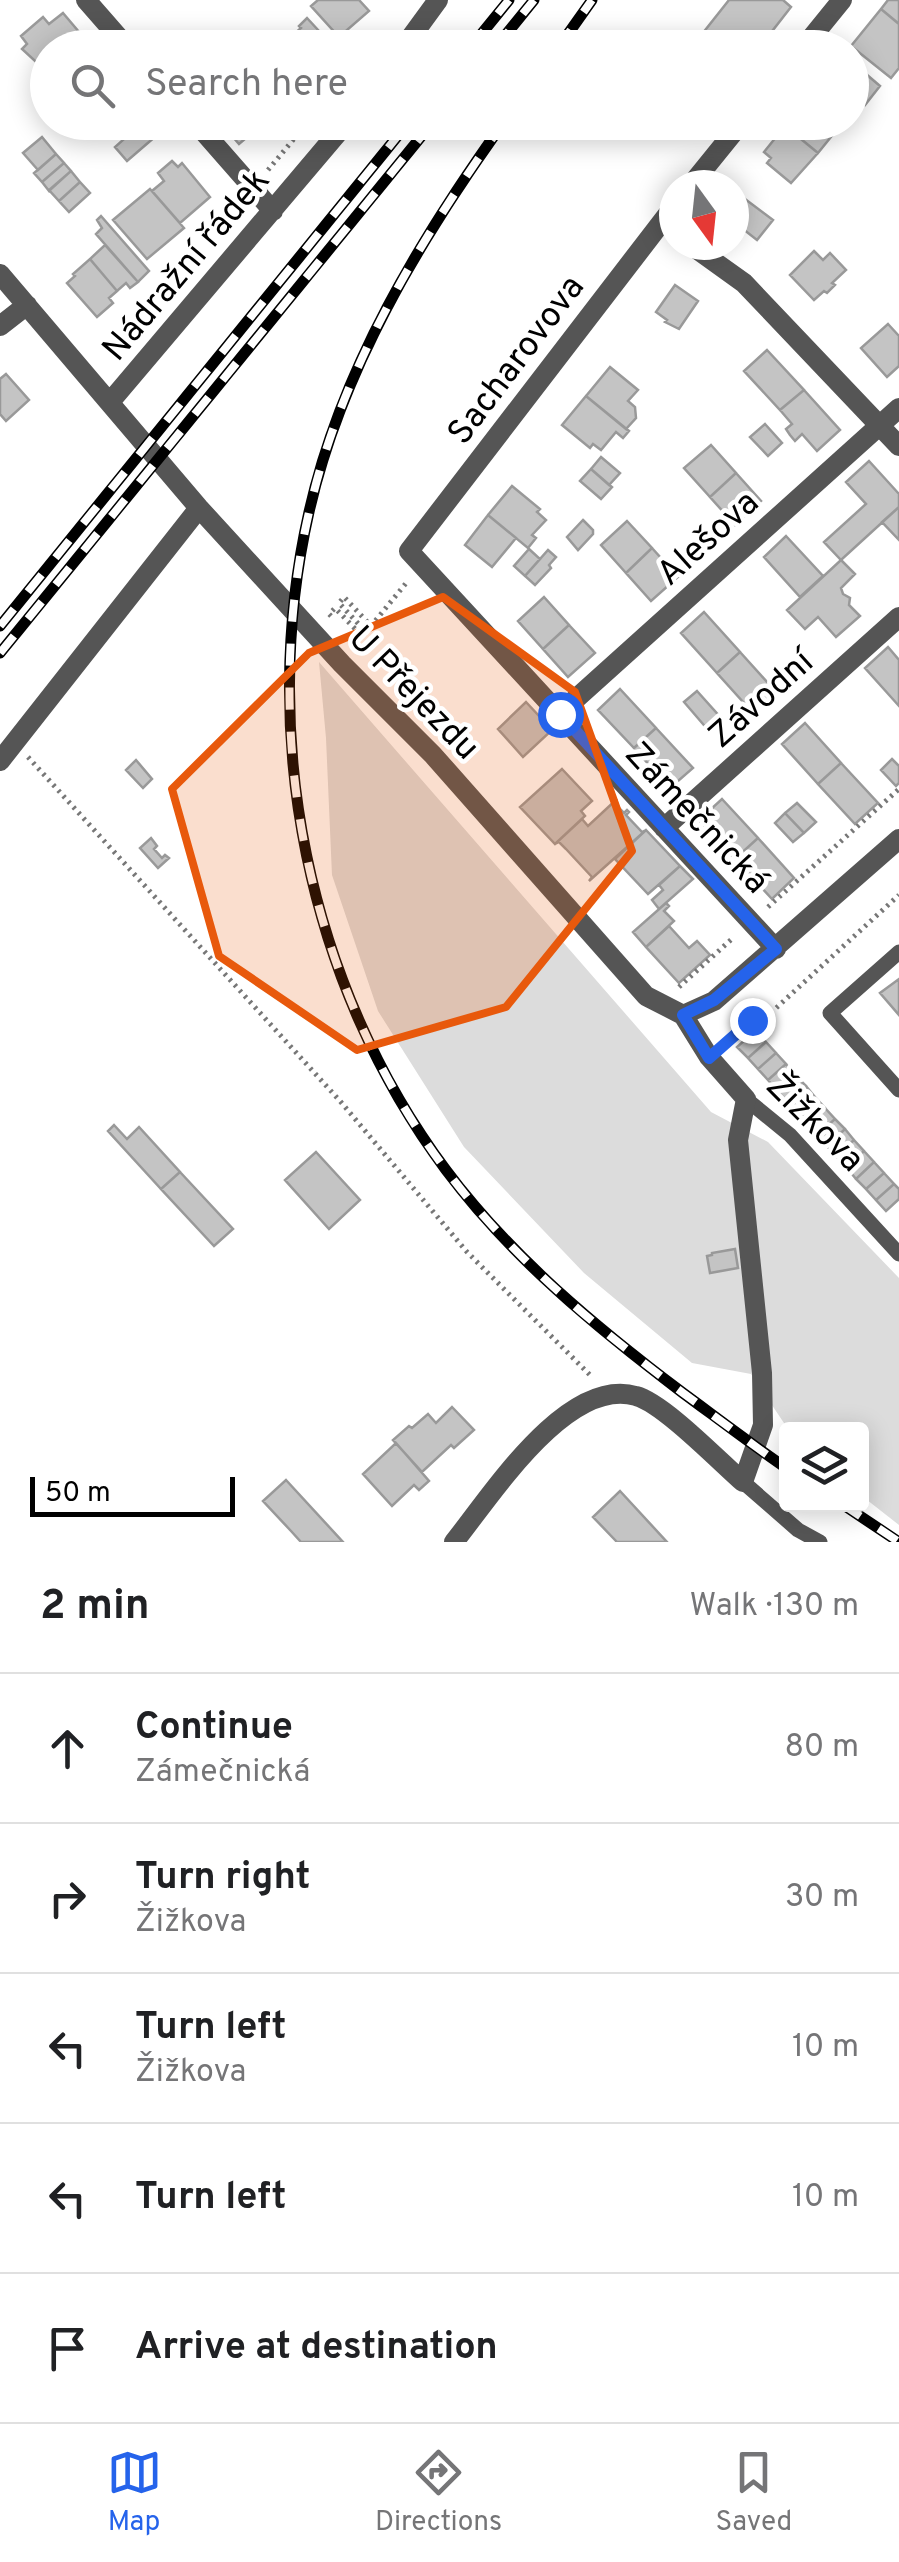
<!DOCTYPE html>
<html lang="en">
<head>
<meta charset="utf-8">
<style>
  :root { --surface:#fff; --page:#f6f6f6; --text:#202124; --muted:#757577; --line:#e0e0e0; --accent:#2563eb }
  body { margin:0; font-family:Overpass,sans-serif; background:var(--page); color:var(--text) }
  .controls { position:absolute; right:30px; bottom:30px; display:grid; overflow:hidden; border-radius:10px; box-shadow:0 5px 25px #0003 }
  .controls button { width:90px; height:90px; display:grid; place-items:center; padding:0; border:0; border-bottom:2px solid var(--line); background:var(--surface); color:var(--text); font:50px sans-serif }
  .compass { position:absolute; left:659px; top:170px; width:90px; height:90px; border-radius:50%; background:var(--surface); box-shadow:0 5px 25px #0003; rotate:165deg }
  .scale { position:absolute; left:30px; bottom:25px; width:205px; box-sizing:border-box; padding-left:10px; border:5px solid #000; border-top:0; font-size:28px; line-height:35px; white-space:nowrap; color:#000; -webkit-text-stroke:8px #fff; paint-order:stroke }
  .stop { position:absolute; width:30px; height:30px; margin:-22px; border:8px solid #2563eb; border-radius:50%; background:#fff }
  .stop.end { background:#2563eb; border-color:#fff; box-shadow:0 2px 10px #0008 }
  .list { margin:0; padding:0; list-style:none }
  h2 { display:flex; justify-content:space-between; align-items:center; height:130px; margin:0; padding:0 40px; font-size:42px }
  h2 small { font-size:32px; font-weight:400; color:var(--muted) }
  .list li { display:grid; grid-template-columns:65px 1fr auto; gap:30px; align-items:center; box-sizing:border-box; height:150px; padding:0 40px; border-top:2px solid var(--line) }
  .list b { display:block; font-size:38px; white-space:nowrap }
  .list p { margin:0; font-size:32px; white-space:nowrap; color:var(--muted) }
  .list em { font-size:32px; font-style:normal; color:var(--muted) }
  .icon { flex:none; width:55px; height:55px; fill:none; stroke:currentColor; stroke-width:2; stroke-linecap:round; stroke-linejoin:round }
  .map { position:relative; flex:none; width:899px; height:1542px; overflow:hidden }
  .search { position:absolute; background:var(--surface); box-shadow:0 5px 25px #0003; left:30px; right:30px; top:30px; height:110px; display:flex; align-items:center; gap:25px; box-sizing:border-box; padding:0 35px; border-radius:55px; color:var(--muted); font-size:38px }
  .sheet { height:880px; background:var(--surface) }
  nav { display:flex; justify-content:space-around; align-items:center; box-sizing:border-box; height:140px; border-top:2px solid var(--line); background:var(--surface); font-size:28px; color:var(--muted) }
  nav a { display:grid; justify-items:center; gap:5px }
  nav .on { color:var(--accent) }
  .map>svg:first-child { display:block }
  .green { fill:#dcdcdc }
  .building { fill:#c4c4c4; stroke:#999; stroke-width:2.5 }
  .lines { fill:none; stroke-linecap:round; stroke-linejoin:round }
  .path { stroke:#777; stroke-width:5; stroke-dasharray:2.5 5; stroke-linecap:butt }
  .service { stroke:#555; stroke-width:15 }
  .minor { stroke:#555; stroke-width:20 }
  .rail-casing { stroke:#000; stroke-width:11 }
  .rail { stroke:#fff; stroke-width:8; stroke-dasharray:22; stroke-linecap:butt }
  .route { stroke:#2563eb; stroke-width:12 }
  .marked { fill:#e8590c; fill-opacity:0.2; stroke:#e8590c; stroke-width:8; stroke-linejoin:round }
  .labels { text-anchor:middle; stroke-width:9; stroke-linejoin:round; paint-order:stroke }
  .street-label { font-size:35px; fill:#000; stroke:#fff }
</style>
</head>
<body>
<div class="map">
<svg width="899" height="1542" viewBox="0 0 899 1542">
  <rect width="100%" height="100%" fill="#fff"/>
  <!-- green -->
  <path class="green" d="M319 662 711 1112 768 1142 899 1278V1525L862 1496V1430L788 1429 751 1374 692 1363 584 1273 464 1147 378 1011 332 875 326 738Z"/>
  <!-- building -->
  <path class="building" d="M318 0H359L369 11 339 37 311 6Z
    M729 0H783L791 7 759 48H691Z
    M888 0H899V24L881 9Z
    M881 9 899 24V68L891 78 851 46Z
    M63 13 90 45 87 48H48V73L22 49 27 44 21 36 43 17 49 24Z
    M307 18 331 44 328 48H286L294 39 292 36 301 28 299 26Z
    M852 62 880 86 865 105 859 101 852 111Z
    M143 122H158L164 129 127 161 115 147Z
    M220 122H271L256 136 253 132 239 144Z
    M788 122H843L818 153 785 126Z
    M785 126 818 153 791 183 767 163 771 158 764 152Z
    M42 137 56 154 38 170 23 153Z
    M56 154 64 163 42 182 34 173Z
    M172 161 178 167 182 163 210 197 180 223 152 191 164 181 158 173Z
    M64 163 71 171 49 191 42 182Z
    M71 171 80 182 59 201 49 190Z
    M80 182 90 193 69 212 59 201Z
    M150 189 184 228 147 259 113 220Z
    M741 196 773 220 757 240 734 222V204Z
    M101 216 149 271 138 282 96 234 102 228 97 220Z
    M105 245 138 282 130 288 126 283 117 291 90 259Z
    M814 251 823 260 830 253 846 270 832 283 835 285 827 293 824 291 814 300 790 275Z
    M90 259 117 291 109 298 113 303 97 317 67 283 75 276 73 274Z
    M675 285 698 301 679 329 665 322 667 320 656 312Z
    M888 324 899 336V366L887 377 861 348Z
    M767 350 804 390 780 410 744 371Z
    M610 367 638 390 628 401 635 407 636 418 626 429 586 396Z
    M6 374 29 400 6 421 0 414V379Z
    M804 390 840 430 817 451 802 434 795 441 790 435 786 429 792 424 780 410Z
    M586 396 629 431 623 438 616 432 601 450 593 444 590 448 562 425Z
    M765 424 782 443 768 456 750 437Z
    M711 445 736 473 710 497 684 468Z
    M601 457 620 473 609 485 591 469Z
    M869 461 899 494V507L841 560 824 542 866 504 846 482Z
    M591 469 612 487 601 499 580 481Z
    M736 473 761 501 735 525 710 497Z
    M512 486 540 509 537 512 546 520 532 535 536 538 528 548 488 515Z
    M899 507V540L882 522Z
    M488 515 516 538 492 567 465 545Z
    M583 520 593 530V534L578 550 567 537Z
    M627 521 652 548 626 573 601 545Z
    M786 536 823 576 800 597 764 557Z
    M652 548 678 577 651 601 626 573Z
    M529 549 540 559 525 576 514 566Z
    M548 550 556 557 549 565 551 568 535 585 525 576Z
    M841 560 855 574 841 588 843 594 850 598 849 605 860 616 836 637 818 617 805 629 787 610Z
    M544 597 569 625 543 649 518 621Z
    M704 612 740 652 717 673 681 633Z
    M569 625 595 653 568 677 543 649Z
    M888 647 899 660V706L865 668Z
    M740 652 776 692 753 713 717 673Z
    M620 689 656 728 634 748 598 710Z
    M697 691 722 719 709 731 684 702Z
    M526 702 552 730 523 757 498 729Z
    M805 723 841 763 818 784 782 744Z
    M656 728 693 768 670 788 634 748Z
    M892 759 899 766V783L896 786 881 770Z
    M136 760 152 779 143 788 126 770Z
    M841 763 878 803 855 824 818 784Z
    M562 769 592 801 581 811 585 816 555 844 520 807Z
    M617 799 614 803 624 813 627 810 629 812 626 815 642 832 646 830 589 881 592 877 566 849 559 842 555 844 582 819 588 826Z
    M722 799 758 838 735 859 699 820Z
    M797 803 816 822 804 833 785 813Z
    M785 813 804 833 793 842 775 823Z
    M646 830 680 866 648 894 615 859Z
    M151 838 157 846 154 849 162 858 165 855 169 858 158 868 140 848Z
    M758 838 794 878 772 899 735 859Z
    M680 866 693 879 659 909 652 900 663 890 659 885Z
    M666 903 669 906 664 911 674 921 646 947 633 932Z
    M669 926 689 948 697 941 710 955 679 983 646 947Z
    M899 979V1015L880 993Z
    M756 1030 766 1042 748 1058 737 1047Z
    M766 1042 776 1053 758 1069 748 1058Z
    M776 1053 786 1064 768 1080 758 1069Z
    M786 1064 795 1075 777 1091 768 1080Z
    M795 1075 806 1086 788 1102 777 1091Z
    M806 1086 815 1097 797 1113 788 1102Z
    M815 1097 825 1108 807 1124 797 1113Z
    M825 1108 835 1119 817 1135 807 1124Z
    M835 1119 845 1129 827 1146 817 1135Z
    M114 1125 127 1139 139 1127 180 1172 161 1189 108 1131Z
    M845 1129 854 1140 836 1156 827 1146Z
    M854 1140 864 1151 847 1168 836 1156Z
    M864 1151 874 1162 856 1179 847 1168Z
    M316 1152 360 1200 329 1229 285 1180Z
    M874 1162 884 1173 866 1189 856 1179Z
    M180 1172 233 1229 214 1246 161 1189Z
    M884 1173 894 1184 876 1200 866 1189Z
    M894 1184 899 1189V1199L886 1211 876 1200Z
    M735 1249 738 1268 710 1273 707 1256 712 1255V1253Z
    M452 1407 474 1430 454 1448 451 1445 422 1472 393 1440 409 1426 412 1428 428 1414 436 1423Z
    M396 1443 429 1481 419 1490 414 1485 392 1506 363 1474Z
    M286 1480 343 1542H301L291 1531 263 1501Z
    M620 1491 667 1542H617L593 1517Z"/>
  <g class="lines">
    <!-- path -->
    <path class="path" d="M371 48 383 33
      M268 170 308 122
      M331 616 329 614 335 608 362 636 366 632 339 603 344 597 371 626 407 582
      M28 757 340 1101 467 1252 593 1378
      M768 907 899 789
      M679 987 734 937
      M727 1041 752 1020 775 1009 899 895"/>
    <!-- service -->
    <path class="service" d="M899 952 830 1013 899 1090
      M746 1099 790 1135 899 1254
      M743 1482 798 1530 820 1542"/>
    <!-- minor -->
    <path class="minor" d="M86 0 128 48
      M403 48 438 0
      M803 48 842 0
      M195 122 273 211
      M691 185 742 122
      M674 206 409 551 776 949
      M691 245 744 283 899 446
      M0 274 199 508 342 664 433 755 646 996 683 1015
      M0 326 27 305
      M110 402 347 122
      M559 714 899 408
      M0 761 199 508
      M664 828 899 617
      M683 1015 714 1001 899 839
      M454 1542C491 1496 567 1376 636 1396 663 1403 719 1461 743 1482L763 1425 762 1373 738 1140 746 1099 709 1057 683 1015"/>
    <defs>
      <path id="rail" d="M470 48 509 0
        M495 48 534 0
        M558 48 592 0
        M504 122C420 239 341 370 309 512 258 736 308 985 446 1170 511 1257 597 1328 683 1393 717 1418 751 1444 786 1468
        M0 626 409 122
        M0 653 433 122
        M842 1504 899 1542"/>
    </defs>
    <!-- rail casing -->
    <use href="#rail" class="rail-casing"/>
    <!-- rail -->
    <use href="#rail" class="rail"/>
  </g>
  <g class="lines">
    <!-- route -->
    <path class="route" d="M560 714 776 949 714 1000 683 1015 709 1058 752 1020"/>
  </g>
  <!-- marked area -->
  <path class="marked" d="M443 597 575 692 632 851 506 1007 357 1050 219 956 172 789 309 653Z"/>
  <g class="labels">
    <!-- street labels -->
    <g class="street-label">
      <text transform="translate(185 264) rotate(-50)" y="12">Nádražní řádek</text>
      <text transform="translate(515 359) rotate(-53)" y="12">Sacharovova</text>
      <text transform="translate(707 537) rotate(-42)" y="12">Alešova</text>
      <text transform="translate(415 692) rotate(46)" y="12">U Přejezdu</text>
      <text transform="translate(760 698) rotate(-42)" y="12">Závodní</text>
      <text transform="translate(698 817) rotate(47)" y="12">Zámečnická</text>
      <text transform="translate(816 1122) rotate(45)" y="12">Žižkova</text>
    </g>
  </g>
</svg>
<div class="controls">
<button><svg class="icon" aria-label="layers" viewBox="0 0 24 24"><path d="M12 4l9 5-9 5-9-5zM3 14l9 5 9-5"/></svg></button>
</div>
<svg class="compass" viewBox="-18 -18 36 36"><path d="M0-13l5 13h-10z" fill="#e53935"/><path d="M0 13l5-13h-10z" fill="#757577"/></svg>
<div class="scale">50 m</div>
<div class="stop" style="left:560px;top:714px"></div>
<div class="stop end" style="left:752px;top:1020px"></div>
<div class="search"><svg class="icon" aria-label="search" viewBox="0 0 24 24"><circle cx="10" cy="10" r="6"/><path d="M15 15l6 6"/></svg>Search here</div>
</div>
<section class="sheet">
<h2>2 min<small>Walk · 130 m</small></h2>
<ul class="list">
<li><svg class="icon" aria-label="ahead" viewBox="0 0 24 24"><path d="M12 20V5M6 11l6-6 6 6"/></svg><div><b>Continue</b><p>Zámečnická</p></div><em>80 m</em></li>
<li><svg class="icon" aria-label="right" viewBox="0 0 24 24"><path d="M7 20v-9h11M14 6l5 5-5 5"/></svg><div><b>Turn right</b><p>Žižkova</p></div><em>30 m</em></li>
<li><svg class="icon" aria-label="left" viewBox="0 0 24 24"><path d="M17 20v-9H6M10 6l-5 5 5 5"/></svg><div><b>Turn left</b><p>Žižkova</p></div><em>10 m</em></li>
<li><svg class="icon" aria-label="left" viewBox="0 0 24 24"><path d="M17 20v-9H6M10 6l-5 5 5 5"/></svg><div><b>Turn left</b></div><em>10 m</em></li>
<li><svg class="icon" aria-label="arrive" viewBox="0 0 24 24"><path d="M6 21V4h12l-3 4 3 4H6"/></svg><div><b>Arrive at destination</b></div></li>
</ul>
</section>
<nav>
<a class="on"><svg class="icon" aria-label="map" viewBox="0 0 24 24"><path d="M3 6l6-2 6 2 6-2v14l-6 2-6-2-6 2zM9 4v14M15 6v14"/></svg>Map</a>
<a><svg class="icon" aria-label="directions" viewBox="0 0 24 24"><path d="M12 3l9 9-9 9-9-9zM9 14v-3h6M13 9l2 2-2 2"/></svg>Directions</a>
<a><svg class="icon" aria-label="saved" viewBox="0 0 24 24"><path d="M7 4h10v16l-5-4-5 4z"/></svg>Saved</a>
</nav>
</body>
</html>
